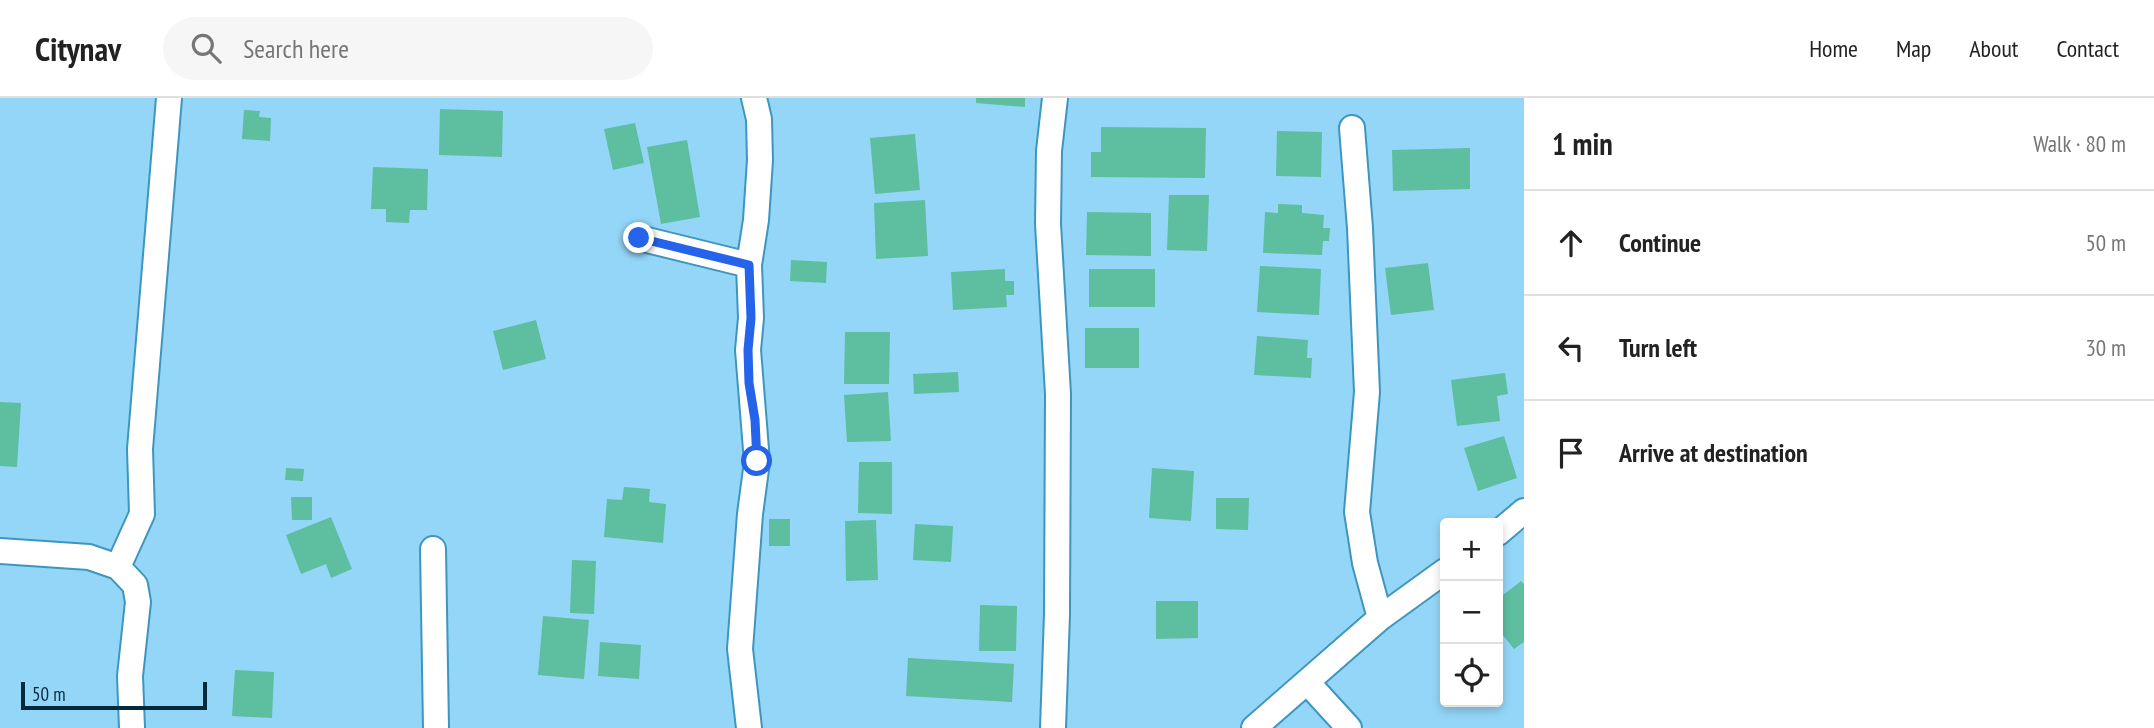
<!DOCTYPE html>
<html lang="en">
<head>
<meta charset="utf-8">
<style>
  :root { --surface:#fff; --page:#f6f6f6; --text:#222; --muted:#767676; --line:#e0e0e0 }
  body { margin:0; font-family:"PT Sans Narrow",sans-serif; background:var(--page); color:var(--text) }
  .controls { position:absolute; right:21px; bottom:21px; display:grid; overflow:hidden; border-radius:7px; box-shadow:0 4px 10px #0003 }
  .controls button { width:63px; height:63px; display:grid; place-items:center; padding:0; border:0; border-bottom:2px solid var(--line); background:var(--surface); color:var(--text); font:35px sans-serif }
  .scale { position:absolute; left:21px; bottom:18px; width:186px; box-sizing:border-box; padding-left:7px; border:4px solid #032a3b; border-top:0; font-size:19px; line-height:24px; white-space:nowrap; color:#032a3b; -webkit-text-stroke:5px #94d6f8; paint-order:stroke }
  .stop { position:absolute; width:21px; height:21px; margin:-16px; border:5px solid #2563eb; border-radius:50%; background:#fff }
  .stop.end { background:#2563eb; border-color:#fff; box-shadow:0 2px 7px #0008 }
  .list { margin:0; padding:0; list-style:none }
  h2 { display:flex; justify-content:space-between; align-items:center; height:91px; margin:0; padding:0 28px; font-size:30px }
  h2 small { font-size:23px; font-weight:400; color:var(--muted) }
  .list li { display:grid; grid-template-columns:46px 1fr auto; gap:21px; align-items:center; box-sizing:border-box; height:105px; padding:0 28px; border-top:2px solid var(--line) }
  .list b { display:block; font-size:26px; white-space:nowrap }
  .list em { font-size:23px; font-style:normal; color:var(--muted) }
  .icon { flex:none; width:38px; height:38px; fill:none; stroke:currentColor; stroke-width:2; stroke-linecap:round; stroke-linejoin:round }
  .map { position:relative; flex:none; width:1524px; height:630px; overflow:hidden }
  header { display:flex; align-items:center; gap:42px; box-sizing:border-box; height:98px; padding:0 35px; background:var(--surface); border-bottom:2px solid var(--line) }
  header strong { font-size:33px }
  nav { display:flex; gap:38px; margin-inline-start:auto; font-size:24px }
  .search { width:490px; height:63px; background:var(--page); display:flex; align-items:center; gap:18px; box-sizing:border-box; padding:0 24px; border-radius:38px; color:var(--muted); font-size:26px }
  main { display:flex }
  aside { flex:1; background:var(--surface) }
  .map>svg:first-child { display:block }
  .building { fill:#5dbea0 }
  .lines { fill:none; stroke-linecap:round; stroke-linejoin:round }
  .street-casing { stroke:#3e96be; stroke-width:28 }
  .street { stroke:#fff; stroke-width:24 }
  .route { stroke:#2563eb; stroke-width:9 }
</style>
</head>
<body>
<header>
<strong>Citynav</strong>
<div class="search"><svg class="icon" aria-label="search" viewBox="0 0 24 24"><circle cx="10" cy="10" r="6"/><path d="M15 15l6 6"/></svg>Search here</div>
<nav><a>Home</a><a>Map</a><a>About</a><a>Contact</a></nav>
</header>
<main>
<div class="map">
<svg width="1524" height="630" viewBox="0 0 1524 630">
  <rect width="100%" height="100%" fill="#94d6f8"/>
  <!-- building -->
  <path class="building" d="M976 0H1025V9L976 5Z
    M440 11 503 13 502 59 439 57Z
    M244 12 260 13 259 19 271 20 270 43 242 41Z
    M635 25 644 65 613 72 604 31Z
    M1101 29 1206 30 1205 80 1091 79V54H1101Z
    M1277 33 1322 34 1321 79 1276 78Z
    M915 36 920 92 875 96 870 40Z
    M687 42 700 119 661 126 647 49Z
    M1470 50V91L1393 93 1392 52Z
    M373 69 428 71 427 112H410L409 125 386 124V111H371Z
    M1169 97H1209L1207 153 1167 152Z
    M925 102 928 158 876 161 874 105Z
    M1278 106 1302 107V115L1324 117 1323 130H1330L1329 143H1323L1322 157 1263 155 1265 114 1278 115Z
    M1087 114 1151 115V158L1086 157Z
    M791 162 827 164 826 185 790 183Z
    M1428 165 1434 212 1391 217 1385 170Z
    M1260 168 1321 171 1319 217 1257 214Z
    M1005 171V183H1014V197H1006L1007 209 953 212 951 174Z
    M1089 171H1155V209H1089Z
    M536 222 546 261 503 272 493 233Z
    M1085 230H1139V270H1085Z
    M845 234H890L889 286H844Z
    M1257 238 1308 242 1307 260H1312L1311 280 1254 277Z
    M958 274 959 294 914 296 913 276Z
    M1505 275 1508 296 1497 298 1500 323 1457 328 1451 282Z
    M888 294 891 343 847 344 844 297Z
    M0 304 21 305 17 369 0 368Z
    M1504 338 1517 380 1478 393 1464 350Z
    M859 364H892V416L858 415Z
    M286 370 304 371 303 383 285 382Z
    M1152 370 1194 373 1191 423 1149 420Z
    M624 389 650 391 649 404 666 406 663 445 604 439 607 401 622 402Z
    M291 399H312V422H292Z
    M1216 400H1249L1248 432 1216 431Z
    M331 419 352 471 331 480 326 466 301 476 286 437Z
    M769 421H790V448H769Z
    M876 422 878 482 846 483 845 423Z
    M915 426 953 428 951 464 913 462Z
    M572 462 596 463 594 516 570 515Z
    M1521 483 1524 486V544L1514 551 1498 531V501Z
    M1156 503H1198V540L1156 541Z
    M980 507 1017 508 1016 553H979Z
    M543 518 589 522 584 581 538 577Z
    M600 544 641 547 639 581 598 578Z
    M908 560 1014 566 1012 604 906 598Z
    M235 572 274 574 272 620 232 618Z"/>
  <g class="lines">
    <defs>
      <path id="street" d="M1352 30 1360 130 1367 294 1357 414 1365 465 1380 520
        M639 140 749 167
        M1498 435 1524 413
        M433 451 436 630
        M0 453 89 459 118 469 135 487 138 504 130 578 132 630
        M118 469 142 416 140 351 169 0
        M1307 584 1349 630
        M749 630 740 551 750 416 757 364 748 252 751 220 749 167 756 122 760 62 759 21 754 0
        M1053 630 1057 516 1058 296 1048 126 1049 53 1055 0
        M1254 630 1380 520 1445 473"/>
    </defs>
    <!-- street casing -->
    <use href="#street" class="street-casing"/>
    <!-- street -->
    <use href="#street" class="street"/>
  </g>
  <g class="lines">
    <!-- route -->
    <path class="route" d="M639 140 749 167 751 220 748 252 749 285 755 322 757 363"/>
  </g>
</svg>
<div class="controls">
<button>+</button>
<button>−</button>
<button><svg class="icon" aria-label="locate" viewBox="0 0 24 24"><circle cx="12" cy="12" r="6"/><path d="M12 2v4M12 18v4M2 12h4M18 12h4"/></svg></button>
</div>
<div class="scale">50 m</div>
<div class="stop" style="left:757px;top:363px"></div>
<div class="stop end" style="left:639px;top:140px"></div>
</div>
<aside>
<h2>1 min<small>Walk · 80 m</small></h2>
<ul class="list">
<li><svg class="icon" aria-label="ahead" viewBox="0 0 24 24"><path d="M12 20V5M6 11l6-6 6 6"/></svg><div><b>Continue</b></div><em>50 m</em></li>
<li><svg class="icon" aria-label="left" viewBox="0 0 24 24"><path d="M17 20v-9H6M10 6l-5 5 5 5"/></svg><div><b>Turn left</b></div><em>30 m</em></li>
<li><svg class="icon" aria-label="arrive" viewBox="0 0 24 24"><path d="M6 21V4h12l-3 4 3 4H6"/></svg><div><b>Arrive at destination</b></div></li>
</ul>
</aside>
</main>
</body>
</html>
